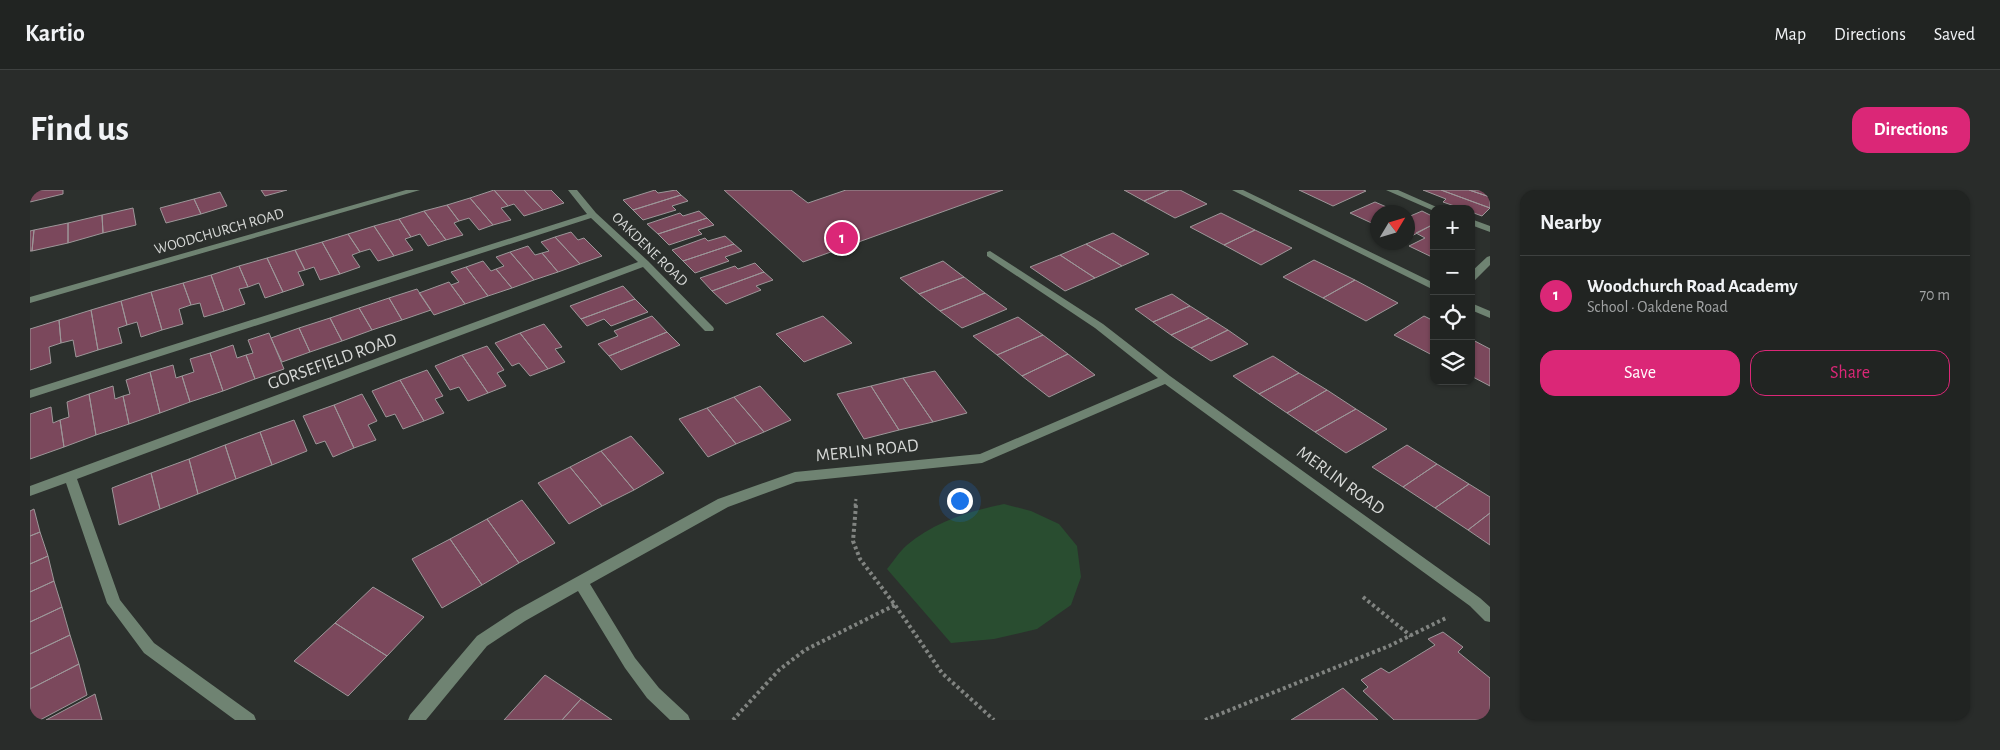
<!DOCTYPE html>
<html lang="en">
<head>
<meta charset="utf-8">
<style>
  :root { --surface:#212422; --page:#292c2a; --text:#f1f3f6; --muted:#a2a4a5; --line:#3e4140; --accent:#db2777 }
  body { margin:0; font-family:"Alegreya Sans",sans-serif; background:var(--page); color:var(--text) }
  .controls { position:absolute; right:15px; top:15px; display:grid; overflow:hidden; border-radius:10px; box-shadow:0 1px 4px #0004 }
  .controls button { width:45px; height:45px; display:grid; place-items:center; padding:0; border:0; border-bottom:1px solid var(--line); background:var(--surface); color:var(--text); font:25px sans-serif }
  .compass { position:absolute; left:1340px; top:15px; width:45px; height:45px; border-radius:50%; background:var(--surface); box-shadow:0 1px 4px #0004; rotate:52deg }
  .you { position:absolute; left:929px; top:310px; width:18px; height:18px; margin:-12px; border:4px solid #fff; border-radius:50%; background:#1a73e8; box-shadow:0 0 0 8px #1a73e833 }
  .badge { display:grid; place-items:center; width:32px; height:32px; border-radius:50%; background:var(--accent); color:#fff; font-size:16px; font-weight:700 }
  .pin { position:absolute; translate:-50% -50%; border:2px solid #fff; box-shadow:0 1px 5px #0006 }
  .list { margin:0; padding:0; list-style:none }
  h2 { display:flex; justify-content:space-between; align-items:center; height:65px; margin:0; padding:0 20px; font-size:21px }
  h2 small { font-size:16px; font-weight:400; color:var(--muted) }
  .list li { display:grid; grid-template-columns:32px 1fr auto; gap:15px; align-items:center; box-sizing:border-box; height:80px; padding:0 20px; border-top:1px solid var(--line) }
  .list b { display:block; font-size:19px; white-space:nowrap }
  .list p { margin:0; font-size:16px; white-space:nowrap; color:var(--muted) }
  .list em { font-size:16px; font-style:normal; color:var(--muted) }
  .actions { display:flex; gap:10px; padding:15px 20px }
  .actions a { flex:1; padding:11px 0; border:1px solid var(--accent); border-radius:15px; text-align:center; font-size:18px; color:var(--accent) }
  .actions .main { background:var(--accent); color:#fff }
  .icon { flex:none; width:28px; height:28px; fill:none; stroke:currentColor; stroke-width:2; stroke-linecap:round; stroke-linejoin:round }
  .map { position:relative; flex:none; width:1460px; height:530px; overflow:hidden; border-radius:15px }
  header { display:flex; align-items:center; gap:30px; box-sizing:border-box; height:70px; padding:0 25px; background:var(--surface); border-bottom:1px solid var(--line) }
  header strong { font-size:24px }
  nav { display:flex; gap:28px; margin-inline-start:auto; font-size:18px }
  .intro { display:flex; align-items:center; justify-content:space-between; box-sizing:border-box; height:120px; padding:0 30px }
  h1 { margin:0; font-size:35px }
  .button { padding:12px 22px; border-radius:15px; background:var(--accent); color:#fff; font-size:18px; font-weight:700 }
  main { display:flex; gap:30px; padding:0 30px }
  aside { flex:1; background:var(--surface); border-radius:15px; box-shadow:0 1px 4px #0004 }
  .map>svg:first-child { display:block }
  .green { fill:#294d30 }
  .building { fill:#7b485c; stroke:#9d9799 }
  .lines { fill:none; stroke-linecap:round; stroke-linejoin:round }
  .path-far1 { stroke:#818481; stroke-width:3; stroke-dasharray:2.5 2.5; stroke-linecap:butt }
  .path { stroke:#818481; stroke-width:4; stroke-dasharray:3 3; stroke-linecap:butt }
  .minor { fill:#6f8372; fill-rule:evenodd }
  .labels { text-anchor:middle; stroke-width:4.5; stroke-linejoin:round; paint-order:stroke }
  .far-street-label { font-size:15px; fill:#d6d8d6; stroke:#2c302d }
  .street-label { font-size:18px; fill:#d6d8d6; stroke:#2c302d }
</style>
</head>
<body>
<header>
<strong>Kartio</strong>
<nav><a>Map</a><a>Directions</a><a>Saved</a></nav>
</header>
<div class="intro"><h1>Find us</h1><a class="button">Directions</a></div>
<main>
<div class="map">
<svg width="1460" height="530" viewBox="0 0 1460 530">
  <rect width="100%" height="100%" fill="#2c302d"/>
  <!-- green -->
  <path class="green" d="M974 314 1001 321 1029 334 1047 356 1051 387 1041 415 1007 439 964 449 921 453 857 379C863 372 869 362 877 355 904 332 940 321 974 314Z"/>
  <!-- building -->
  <path class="building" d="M0 0H33V4L0 12Z
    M231 0H257L235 6Z
    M464 0H494L513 20 494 26 484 14 478 16Z
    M464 0 478 16 471 18 481 30 463 35 440 8Z
    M494 0H521L534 13 513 20Z
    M625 0 628 3 646 0 651 5 603 20 593 10Z
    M694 0H761L778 13 816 0H973L773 72Z
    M1094 0H1139L1114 11Z
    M1139 0H1150L1177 14 1145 28 1114 11Z
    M1269 0H1333L1336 1 1303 16Z
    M1393 0H1411L1460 18 1452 26 1441 22V19H1433L1413 12 1416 9Z
    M1411 0H1439L1460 7V18Z
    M1439 0H1460V7Z
    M190 2 197 16 171 24 164 9Z
    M651 5 658 11 642 16 646 20 613 30 603 20Z
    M440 8 463 35 449 40 439 28 429 31 417 15Z
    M164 9 171 24 136 33 130 18Z
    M1345 12 1368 22H1348V36L1320 23Z
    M417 15 429 31 424 33 433 45 416 50 394 21Z
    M103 18 106 35 73 43 72 25Z
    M394 21 416 50 398 56 390 44 381 47 369 29Z
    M669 21 677 28 628 44 617 34 650 23 653 26Z
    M1392 21 1404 27V34L1378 48V27Z
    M1191 23 1225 40 1194 55 1160 37Z
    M72 25 73 43 38 53V33Z
    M677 28 684 35 668 40 672 44 639 55 628 44Z
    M369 29 381 47 375 49 383 60 364 66 344 36Z
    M38 33V53L2 61 4 40Z
    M1404 34V68L1379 56 1395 48 1386 43Z
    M344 36 364 66 348 71 340 59 330 62 318 44Z
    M4 40 2 61H0V41Z
    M1225 40 1262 58 1231 75 1194 55Z
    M541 42 548 50 554 48 572 66 550 74 525 47Z
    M1083 43 1119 64 1092 76 1056 54Z
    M318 44 330 62 322 65 330 77 310 84 292 52Z
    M695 46 704 54 653 71 642 60 675 48 678 51Z
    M525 47 550 74 528 82 512 63 519 61 511 52Z
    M292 52 310 84 290 90 284 77 275 80 265 60Z
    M704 54 712 61 695 67 699 71 665 83 653 71Z
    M1056 54 1092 76 1065 88 1030 65Z
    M498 56 505 65 512 63 528 82 504 90 480 62Z
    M265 60 275 80 268 82 274 95 253 102 237 68Z
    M480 62 504 90 482 98 466 79 474 76 466 67Z
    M1030 65 1065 88 1035 101 1000 77Z
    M237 68 253 102 235 108 229 93 218 97 209 76Z
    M1284 70 1325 90 1293 108 1253 87Z
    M453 71 461 81 466 79 482 98 458 106 436 77Z
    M913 71 934 87 889 104 870 88Z
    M725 73 734 82 682 101 670 88 705 76 708 79Z
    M209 76 218 97 209 99 215 114 194 121 181 85Z
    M436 77 458 106 435 114 421 95 429 92 421 82Z
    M734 82 743 90 726 96 731 100 696 114 682 101Z
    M181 85 194 121 174 127 170 113 161 115 153 93Z
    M934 87 955 103 910 121 889 104Z
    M1325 90 1368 113 1336 131 1293 108Z
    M419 92 435 114 404 125 389 103Z
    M153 93 161 115 149 119 153 134 132 140 121 102Z
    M593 96 605 109 551 129 540 116Z
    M387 99 401 120 372 130 359 108Z
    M121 102 132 140 111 147 107 132 97 135 91 111Z
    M955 103 977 119 932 138 910 121Z
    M1142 104 1160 116 1123 132 1105 119Z
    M359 108 372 130 342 140 329 118Z
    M605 109 618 122 581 136 574 129 557 136 551 129Z
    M91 111 97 135 88 138 92 153 68 160 61 120Z
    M1160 116 1179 128 1141 145 1123 132Z
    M329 118 342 140 312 151 300 128Z
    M61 120 68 160 46 167 43 150 31 153 29 130Z
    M622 126 637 142 579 166 568 154 588 146 584 141Z
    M793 126 822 153 774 172 746 144Z
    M1394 126 1404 131V166L1364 145Z
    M988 127 1013 145 967 165 943 146Z
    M300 128 312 151 280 162 269 138Z
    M1179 128 1198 140 1161 158 1141 145Z
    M29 130 31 153 19 157 21 173 0 180V139Z
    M514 134 532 157 525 159 535 172 518 179 490 143Z
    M269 138 280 162 252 172 241 148Z
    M1198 140 1218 154 1181 171 1161 158Z
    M637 142 650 155 591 180 579 166Z
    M239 143 254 179 225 189 216 165 223 163 218 150Z
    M490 143 518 179 500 186 489 173 482 176 465 153Z
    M1013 145 1038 164 992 186 967 165Z
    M1441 149 1460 159V196L1441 186Z
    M203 155 207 168 216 165 225 189 193 201 180 163Z
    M457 156 474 180 467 183 476 196 458 203 432 165Z
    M180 163 193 201 160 212 152 186 164 182 160 169Z
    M1038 164 1065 185 1019 207 992 186Z
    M432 165 458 203 438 211 429 197 420 200 405 176Z
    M1243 166 1269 183 1229 204 1203 186Z
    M143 175 146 188 152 186 160 212 130 223 120 182Z
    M397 180 413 206 405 209 414 223 394 231 370 190Z
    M905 181 937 223 903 232 873 188Z
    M120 182 130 223 99 234 93 206 100 204 96 190Z
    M1269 183 1297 200 1257 223 1229 204Z
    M873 188 903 232 869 240 841 196Z
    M370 190 394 231 373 239 365 224 356 227 342 201Z
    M83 196 85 209 93 206 99 234 66 245 59 204Z
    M730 196 761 230 734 242 704 207Z
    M841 196 869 240 834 249 807 204Z
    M1297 200 1326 219 1285 242 1257 223Z
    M59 204 66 245 34 257 30 230 39 227 37 212Z
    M332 204 347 231 338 235 346 250 324 258 304 215Z
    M704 207 734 242 706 254 677 218Z
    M304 215 324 258 303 267 295 251 286 254 273 226Z
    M21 217 23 233 30 230 34 257 0 269V224Z
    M677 218 706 254 678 267 649 229Z
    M1326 219 1357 239 1316 263 1285 242Z
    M264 230 277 261 242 275 230 242Z
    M230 242 242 275 206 289 195 255Z
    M601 246 634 283 604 300 571 261Z
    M195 255 206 289 168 304 159 269Z
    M1377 255 1407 274 1373 297 1342 277Z
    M571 261 604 300 572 316 540 277Z
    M159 269 168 304 130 319 121 283Z
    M1407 274 1439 294 1405 318 1373 297Z
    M540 277 572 316 539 334 508 293Z
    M121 283 130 319 89 335 82 298Z
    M1439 294 1460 307V323L1438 340 1405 318Z
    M492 310 525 353 489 373 457 329Z
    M4 319 10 342 0 346V321Z
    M1460 323V355L1438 340Z
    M457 329 489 373 452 395 420 349Z
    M10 342 18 366 0 374V346Z
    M420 349 452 395 412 418 382 369Z
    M18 366 24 391 0 402V374Z
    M24 391 32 417 0 432V402Z
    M343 397 394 427 357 466 305 433Z
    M32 417 40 445 0 464V432Z
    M305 433 357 466 318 506 264 471Z
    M1413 442 1433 457 1428 462 1460 488V530H1364L1333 501 1338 497 1331 490 1351 478 1359 483 1405 455 1398 449Z
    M40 445 49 474 0 499V464Z
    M49 474 57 505 10 530H0V499Z
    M515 485 551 509 532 530H474Z
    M1313 498 1348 530H1261Z
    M65 504 72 530H16Z
    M551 509 582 530H532Z"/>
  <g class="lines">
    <!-- path-far1 -->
    <path class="path-far1" d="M825 316 826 309"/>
    <!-- path -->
    <path class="path" d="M826 315 823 351 830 369 865 415 912 483 964 530
      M1333 407 1381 446
      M703 530 749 480 775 460 865 415
      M1175 530 1359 456 1418 427"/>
    <!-- minor -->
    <path class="minor" d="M376 0H390L0 113V107Z
      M538 0H547L566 23 618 71 683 137 684 139 683 141H675L613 77 47 289 90 410 124 453 224 525 226 530H205L114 463 77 413 36 293 0 306V296L608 72 561 28 0 208V200L557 24Z
      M1202 0H1213L1404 93V100Z
      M1356 0H1368L1411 19H1404V21Z
      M1441 29 1460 36V42L1441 35Z
      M960 61 1073 134 1140 186 1450 408 1460 417V432L1455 431 1440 416 1135 194 952 273 766 292 698 317 560 394 605 468 629 498 658 525 660 530H640L617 508 595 478 548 401 495 431 457 456 396 530H378L380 525 447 446 485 421 688 309 765 282 950 264 1128 188 1065 138 957 66V62Z
      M1460 66V75L1445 90 1441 91V82L1457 67Z
      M1441 113 1460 121V128L1441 120Z"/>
  </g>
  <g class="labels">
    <!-- far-street labels -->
    <g class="far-street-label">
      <text transform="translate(189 41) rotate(-16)" y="5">WOODCHURCH ROAD</text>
      <text transform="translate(620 59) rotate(44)" y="5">OAKDENE ROAD</text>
    </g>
    <!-- street labels -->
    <g class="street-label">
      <text transform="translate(302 171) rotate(-20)" y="6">GORSEFIELD ROAD</text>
      <text transform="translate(837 260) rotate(-6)" y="6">MERLIN ROAD</text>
      <text transform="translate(1311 290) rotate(36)" y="6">MERLIN ROAD</text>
    </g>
  </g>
</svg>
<div class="controls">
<button>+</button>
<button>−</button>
<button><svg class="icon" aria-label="locate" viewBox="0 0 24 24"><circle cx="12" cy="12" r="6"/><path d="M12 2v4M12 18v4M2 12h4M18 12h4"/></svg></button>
<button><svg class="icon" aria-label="layers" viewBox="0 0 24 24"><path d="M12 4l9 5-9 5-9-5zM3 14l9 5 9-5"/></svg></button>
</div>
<svg class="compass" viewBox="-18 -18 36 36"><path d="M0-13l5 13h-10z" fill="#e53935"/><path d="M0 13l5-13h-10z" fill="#a2a4a5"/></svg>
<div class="you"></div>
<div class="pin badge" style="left:812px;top:48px">1</div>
</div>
<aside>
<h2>Nearby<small></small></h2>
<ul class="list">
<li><span class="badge">1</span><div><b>Woodchurch Road Academy</b><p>School · Oakdene Road</p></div><em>70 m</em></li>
</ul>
<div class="actions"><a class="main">Save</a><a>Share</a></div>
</aside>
</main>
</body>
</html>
